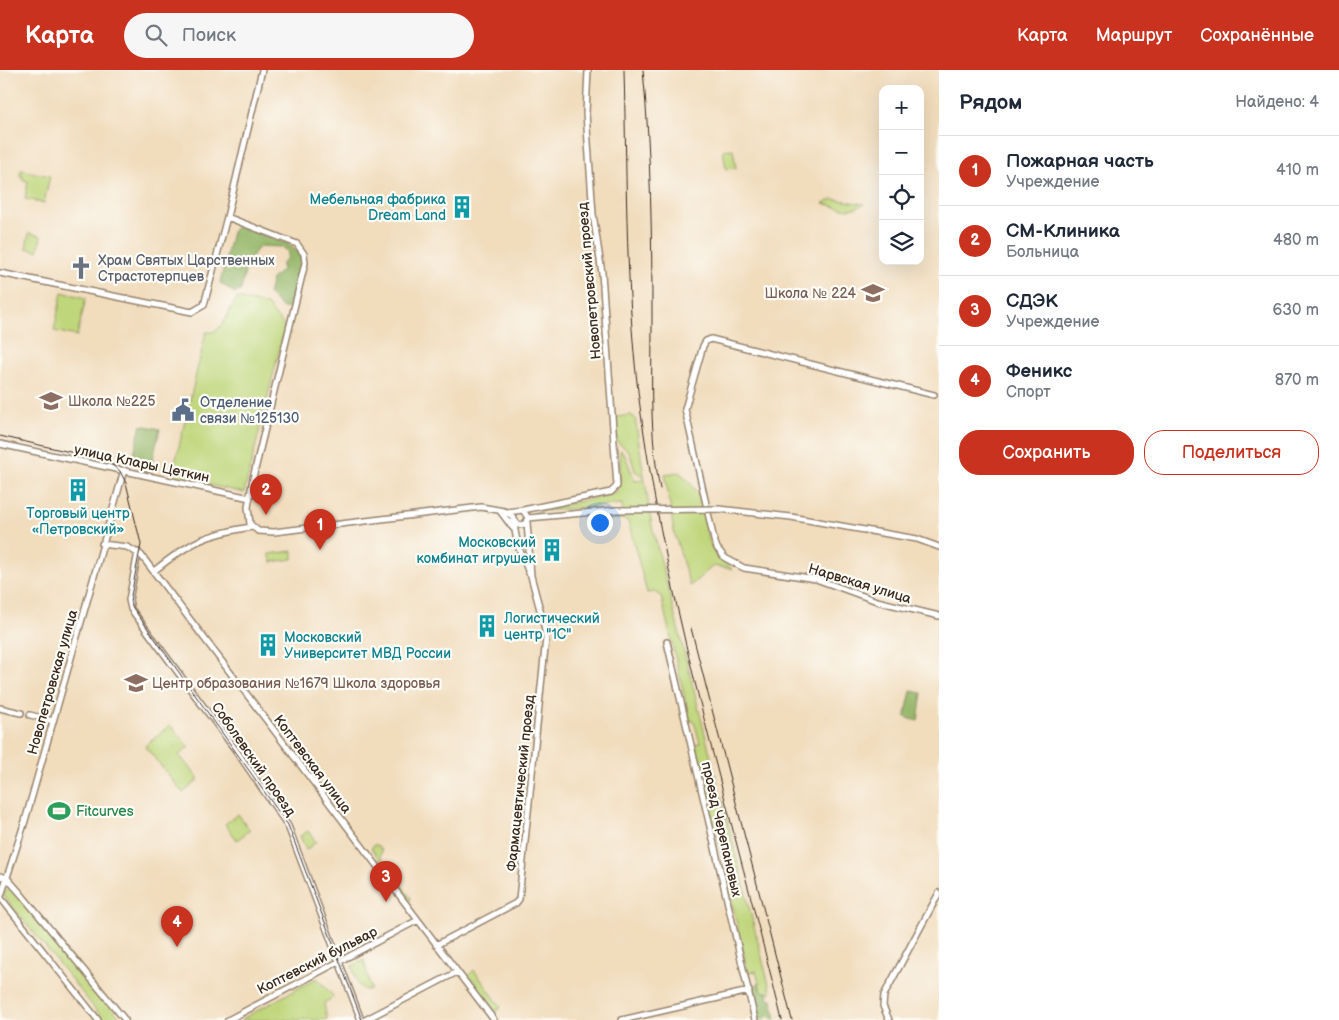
<!DOCTYPE html>
<html lang="ru">
<head>
<meta charset="utf-8">
<style>
  :root { --surface:#fff; --page:#f6f6f7; --text:#1f2937; --muted:#747a83; --line:#e0e1e3; --accent:#c8321e }
  body { margin:0; font-family:"Balsamiq Sans",sans-serif; background:var(--page); color:var(--text) }
  .controls { position:absolute; right:15px; top:15px; display:grid; overflow:hidden; border-radius:10px; box-shadow:0 5px 20px #0002 }
  .controls button { width:45px; height:45px; display:grid; place-items:center; padding:0; border:0; border-bottom:1px solid var(--line); background:var(--surface); color:var(--text); font:25px sans-serif }
  .you { position:absolute; left:599px; top:452px; width:18px; height:18px; margin:-12px; border:4px solid #fff; border-radius:50%; background:#1a73e8; box-shadow:0 0 0 8px #1a73e833 }
  .badge { display:grid; place-items:center; width:32px; height:32px; border-radius:50%; background:var(--accent); color:#fff; font-size:16px; font-weight:700 }
  .pin { position:absolute; translate:-50% -41px; filter:drop-shadow(0 1px 2px #0008) }
  .pin::after { content:''; position:absolute; top:26px; width:18px; height:15px; background:inherit; clip-path:polygon(0 0,100% 0,50% 100%) }
  .list { margin:0; padding:0; list-style:none }
  h2 { display:flex; justify-content:space-between; align-items:center; height:65px; margin:0; padding:0 20px; font-size:21px }
  h2 small { font-size:16px; font-weight:400; color:var(--muted) }
  .list li { display:grid; grid-template-columns:32px 1fr auto; gap:15px; align-items:center; box-sizing:border-box; height:70px; padding:0 20px; border-top:1px solid var(--line) }
  .list b { display:block; font-size:19px; white-space:nowrap }
  .list p { margin:0; font-size:16px; white-space:nowrap; color:var(--muted) }
  .list em { font-size:16px; font-style:normal; color:var(--muted) }
  .actions { display:flex; gap:10px; padding:15px 20px }
  .actions a { flex:1; padding:11px 0; border:1px solid var(--accent); border-radius:20px; text-align:center; font-size:18px; color:var(--accent) }
  .actions .main { background:var(--accent); color:#fff }
  .icon { flex:none; width:28px; height:28px; fill:none; stroke:currentColor; stroke-width:2; stroke-linecap:round; stroke-linejoin:round }
  .map { position:relative; flex:none; width:939px; height:950px; overflow:hidden }
  header { display:flex; align-items:center; gap:30px; box-sizing:border-box; height:70px; padding:0 25px; background:var(--accent); color:#fff }
  header strong { font-size:24px }
  nav { display:flex; gap:28px; margin-inline-start:auto; font-size:18px }
  .search { width:350px; height:45px; background:var(--page); display:flex; align-items:center; gap:12px; box-sizing:border-box; padding:0 18px; border-radius:28px; color:var(--muted); font-size:19px }
  main { display:flex }
  aside { flex:1; background:var(--surface) }
  .map>svg:first-child { display:block }
  .green { fill:#bfd67a; stroke:#7d804c }
  .forest { fill:#97b76a; stroke:#697044 }
  .lines { fill:none; stroke-linecap:round; stroke-linejoin:round }
  .minor-casing { stroke:#96836d; stroke-width:8 }
  .minor { stroke:#fff; stroke-width:5 }
  .tram { stroke:#3b2a1e; stroke-width:1 }
  .rail { stroke:#3b2a1e; stroke-width:1 }
  .minor-bridge-casing { stroke:#96836d; stroke-width:8; stroke-linecap:butt }
  .minor-bridge { stroke:#fff; stroke-width:5 }
  .labels { text-anchor:middle; stroke-width:4.5; stroke-linejoin:round; paint-order:stroke }
  .culture-label { font-size:14px; fill:#0d838f; stroke:#fdfcf7; text-anchor:end }
  .worship-label { font-size:14px; fill:#5b616d; stroke:#fdfcf7; text-anchor:start }
  .street-label { font-size:14px; fill:#3b2a1e; stroke:#fdfcf7 }
  .education-label { font-size:14px; fill:#785e54; stroke:#fdfcf7; text-anchor:start }
  .service-label { font-size:14px; fill:#4e5e75; stroke:#fdfcf7; text-anchor:start }
  .leisure-label { font-size:14px; fill:#27864d; stroke:#fdfcf7; text-anchor:start }
</style>
</head>
<body>
<header>
<strong>Карта</strong>
<div class="search"><svg class="icon" aria-label="search" viewBox="0 0 24 24"><circle cx="10" cy="10" r="6"/><path d="M15 15l6 6"/></svg>Поиск</div>
<nav><a>Карта</a><a>Маршрут</a><a>Сохранённые</a></nav>
</header>
<main>
<div class="map">
<svg width="939" height="950" viewBox="0 0 939 950">
  <rect width="100%" height="100%" fill="#fdfcf7"/>
  <filter id="ink" filterUnits="userSpaceOnUse"><feTurbulence type="fractalNoise" baseFrequency=".02" numOctaves="2"/><feDisplacementMap in="SourceGraphic" scale="10" xChannelSelector="R" yChannelSelector="G"/><feConvolveMatrix kernelMatrix="1 2 1 2 8 2 1 2 1" color-interpolation-filters="sRGB"/></filter>
  <filter id="wash" filterUnits="userSpaceOnUse"><feTurbulence type="fractalNoise" baseFrequency=".0096" numOctaves="4" result="noise"/><feDisplacementMap in="SourceGraphic" scale="20" xChannelSelector="R" yChannelSelector="G"/><feGaussianBlur stdDeviation="1.12" result="paint"/><feColorMatrix in="noise" values="0 0 0 0 0 0 0 0 0 0 0 0 0 0 0 0 0 1.4 0 .05"/><feComposite in="paint" operator="in"/></filter>
  <g filter="url(#wash)">
    <rect width="100%" height="100%" fill="#f1dcbc"/>
    <!-- green -->
    <path class="green" d="M733 79 736 98 726 99 723 80Z
      M21 100 50 106 44 133 25 129 28 111 22 110 23 106H20Z
      M833 129 864 134C851 143 836 137 823 133Z
      M29 163 41 166 38 181 26 178Z
      M62 222 86 228 77 266 54 261Z
      M237 228 267 235 285 257 244 423 172 406 206 262C224 265 228 239 237 228Z
      M631 345 635 348 652 456 771 923 761 921 756 901 748 903 696 674 700 673 694 651H690L661 526 655 522 647 523 628 451 623 449 592 451 590 449 623 447 622 434 534 442 616 423 620 416V380L624 383 635 411 643 410V406L635 401 629 381 617 372 616 347Z
      M679 402C714 432 697 451 715 483 719 490 726 494 732 499L713 496 690 516 674 462 665 404Z
      M293 481V489L272 492 269 484Z
      M170 655 189 677 179 685 199 709 183 723 145 676Z
      M238 744 250 760 237 770 225 754Z
      M308 761 316 772 306 780 300 766Z
      M376 774 382 781 380 786 411 828 410 831 371 778Z
      M11 816 15 819 122 950H104L4 826 5 821Z
      M364 890 371 920C357 922 356 908 352 896Z
      M474 900 501 937 494 943 484 924 481 925 475 918 478 916 473 909 469 911 467 907Z
      M317 908 334 927 324 933 327 950H240Z"/>
    <!-- forest -->
    <path class="forest" d="M237 156 288 174 299 183 302 196 290 238H283L268 224 272 209 282 200V193L287 188 288 181 282 177 260 176 247 192 241 220 235 223 220 213 232 162Z
      M141 355 160 359 151 396 132 391Z
      M911 621 922 623 918 651 905 647Z
      M759 913 761 921 768 923 769 929H772L776 950 768 946 763 950 759 949 752 920Z"/>
  </g>
  <g filter="url(#ink)">
    <g class="lines">
      <defs>
        <path id="minor" d="M262 0 227 147 297 174 304 184 305 193 253 408 248 437 250 454 258 461 274 462 481 437 504 441 511 445 518 455 525 454 528 448
          M0 203 192 242 204 235 227 147
          M934 325 711 269 706 271 703 276 685 339 714 470 717 478 725 488 744 498 816 509 877 531 939 546
          M0 374 250 428
          M523 440 611 422 617 416 602 203 593 144 586 43 588 0
          M500 441 513 458
          M507 442 523 440 528 448
          M528 448 616 440
          M513 450 518 476 529 503
          M847 457 917 469 939 477
          M102 474 127 477 141 485 494 950
          M138 482 129 530 131 539 237 682 288 756 361 950
          M154 501C190 472 206 464 252 457
          M667 572 755 950
          M0 638 21 643
          M30 645 53 651
          M0 806 7 808 21 824 125 950
          M0 827 98 950
          M0 829 25 751 124 400
          M436 875 516 833 519 829 546 568 544 555 531 506 527 452
          M228 950 418 850
          M365 950 457 902
          M622 950 749 921
          M889 950 883 936 884 925 939 823"/>
      </defs>
      <!-- minor casing -->
      <use href="#minor" class="minor-casing"/>
      <!-- minor -->
      <use href="#minor" class="minor"/>
      <!-- tram -->
      <path class="tram" d="M0 366 105 390 120 401 126 413 141 474 130 531 133 538 288 755 362 950"/>
      <!-- rail -->
      <path class="rail" d="M624 0C627 114 625 231 641 344 670 549 733 749 782 950
        M643 0C651 84 652 169 652 253 652 309 649 365 660 419
        M691 558 792 950"/>
      <defs>
        <path id="minor-bridge" d="M616 440 719 439 791 447 847 457"/>
      </defs>
      <!-- minor-bridge casing -->
      <use href="#minor-bridge" class="minor-bridge-casing"/>
      <!-- minor-bridge -->
      <use href="#minor-bridge" class="minor-bridge"/>
    </g>
  </g>
  <!-- icons -->
  <defs>
    <symbol id="building-bare" viewBox="-9 -9 18 18"><path d="M-4-6H4V6H1V3H-1V6H-4ZM-2.5-4.3h1.7v1.8h-1.7ZM.8-4.3h1.7v1.8H.8ZM-2.5-1h1.7V.8h-1.7ZM.8-1h1.7V.8H.8Z" fill="#0f9aa8" stroke="#fdfcf7" stroke-width="2.5" paint-order="stroke"/></symbol>
    <symbol id="church-bare" viewBox="-9 -9 18 18"><path d="M-1.2-6h2.4v3.5h3.3v2.4h-3.3V6h-2.4V-.1h-3.3v-2.4h3.3Z" fill="#6b7280" stroke="#fdfcf7" stroke-width="2.5" paint-order="stroke"/></symbol>
    <symbol id="school-bare" viewBox="-9 -9 18 18"><path d="M0-5L7-2L0 1L-7-2ZM-4 1L0 2.5L4 1V4Q0 6-4 4Z" fill="#8d6e63" stroke="#fdfcf7" stroke-width="2.5" paint-order="stroke"/></symbol>
    <symbol id="civic-bare" viewBox="-9 -9 18 18"><path d="M-.6-6.5H3V-4.5H.6V-3L4-1V1h2V6H-6V1h2V-1L-.6-3ZM-1.2 2.5V6h2.4V2.5Z" fill="#5c6f8a" stroke="#fdfcf7" stroke-width="2.5" paint-order="stroke"/></symbol>
    <symbol id="stadium-bare" viewBox="-9 -9 18 18"><path d="M0-5a6.5 5 0 1 0 0 10a6.5 5 0 1 0 0-10ZM-3.5-1.8h7v3.6h-7Z" fill="#2e9e5b" stroke="#fdfcf7" stroke-width="2.5" paint-order="stroke"/></symbol>
  </defs>
  <g fill-rule="evenodd">
    <use href="#building-bare" x="446" y="121" width="32" height="32"/>
    <use href="#church-bare" x="65" y="182" width="32" height="32"/>
    <use href="#school-bare" x="857" y="207" width="32" height="32"/>
    <use href="#school-bare" x="35" y="315" width="32" height="32"/>
    <use href="#civic-bare" x="167" y="324" width="32" height="32"/>
    <use href="#building-bare" x="62" y="404" width="32" height="32"/>
    <use href="#building-bare" x="536" y="464" width="32" height="32"/>
    <use href="#building-bare" x="471" y="540" width="32" height="32"/>
    <use href="#building-bare" x="252" y="559" width="32" height="32"/>
    <use href="#school-bare" x="120" y="597" width="32" height="32"/>
    <use href="#stadium-bare" x="43" y="725" width="32" height="32"/>
  </g>
  <g class="labels">
    <!-- culture labels -->
    <g class="culture-label">
      <text x="446" y="134">Мебельная фабрика<tspan x="446" dy="16">Dream Land</tspan></text>
      <text x="78" y="448" text-anchor="middle">Торговый центр<tspan x="78" dy="16">«Петровский»</tspan></text>
      <text x="536" y="477">Московский<tspan x="536" dy="16">комбинат игрушек</tspan></text>
      <text x="504" y="553" text-anchor="start">Логистический<tspan x="504" dy="16">центр "1С"</tspan></text>
      <text x="284" y="572" text-anchor="start">Московский<tspan x="284" dy="16">Университет МВД России</tspan></text>
    </g>
    <!-- worship labels -->
    <g class="worship-label">
      <text x="98" y="195">Храм Святых Царственных<tspan x="98" dy="16">Страстотерпцев</tspan></text>
    </g>
    <!-- street labels -->
    <g class="street-label">
      <text transform="translate(589 211) rotate(-95)" y="5">Новопетровский проезд</text>
      <text transform="translate(142 393) rotate(12)" y="5">улица Клары Цеткин</text>
      <text transform="translate(860 513) rotate(17)" y="5">Нарвская улица</text>
      <text transform="translate(52 612) rotate(-74)" y="5">Новопетровская улица</text>
      <text transform="translate(254 689) rotate(55)" y="5">Соболевский проезд</text>
      <text transform="translate(313 694) rotate(53)" y="5">Коптевская улица</text>
      <text transform="translate(520 713) rotate(-84)" y="5">Фармацевтический проезд</text>
      <text transform="translate(722 759) rotate(77)" y="5">проезд Черепановых</text>
      <text transform="translate(317 890) rotate(-27)" y="5">Коптевский бульвар</text>
    </g>
    <!-- education labels -->
    <g class="education-label">
      <text x="856" y="228" text-anchor="end">Школа № 224</text>
      <text x="68" y="336">Школа №225</text>
      <text x="152" y="618">Центр образования №1679 Школа здоровья</text>
    </g>
    <!-- service labels -->
    <g class="service-label">
      <text x="200" y="337">Отделение<tspan x="200" dy="16">связи №125130</tspan></text>
    </g>
    <!-- leisure labels -->
    <g class="leisure-label">
      <text x="76" y="746">Fitcurves</text>
    </g>
  </g>
</svg>
<div class="controls">
<button>+</button>
<button>−</button>
<button><svg class="icon" aria-label="locate" viewBox="0 0 24 24"><circle cx="12" cy="12" r="6"/><path d="M12 2v4M12 18v4M2 12h4M18 12h4"/></svg></button>
<button><svg class="icon" aria-label="layers" viewBox="0 0 24 24"><path d="M12 4l9 5-9 5-9-5zM3 14l9 5 9-5"/></svg></button>
</div>
<div class="you"></div>
<div class="pin badge" style="left:320px;top:480px">1</div>
<div class="pin badge" style="left:266px;top:445px">2</div>
<div class="pin badge" style="left:386px;top:832px">3</div>
<div class="pin badge" style="left:177px;top:877px">4</div>
</div>
<aside>
<h2>Рядом<small>Найдено: 4</small></h2>
<ul class="list">
<li><span class="badge">1</span><div><b>Пожарная часть</b><p>Учреждение</p></div><em>410 m</em></li>
<li><span class="badge">2</span><div><b>СМ-Клиника</b><p>Больница</p></div><em>480 m</em></li>
<li><span class="badge">3</span><div><b>СДЭК</b><p>Учреждение</p></div><em>630 m</em></li>
<li><span class="badge">4</span><div><b>Феникс</b><p>Спорт</p></div><em>870 m</em></li>
</ul>
<div class="actions"><a class="main">Сохранить</a><a>Поделиться</a></div>
</aside>
</main>
</body>
</html>
